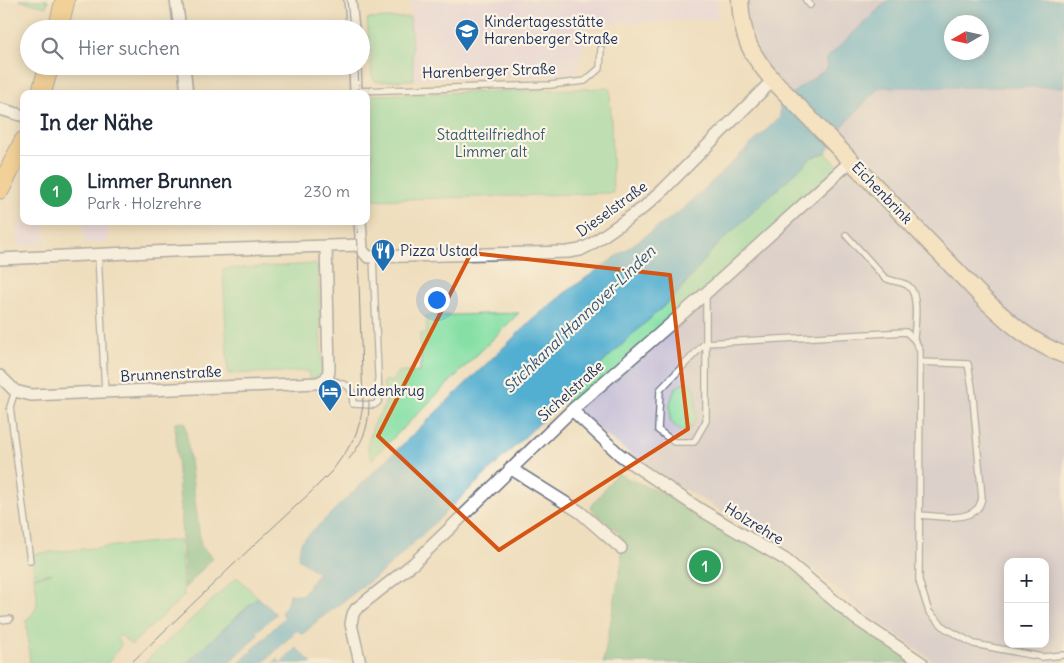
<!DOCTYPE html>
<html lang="de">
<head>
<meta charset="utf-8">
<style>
  :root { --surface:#fff; --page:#f6f6f7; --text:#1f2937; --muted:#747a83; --line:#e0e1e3; --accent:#2563eb }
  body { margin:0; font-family:Delius,sans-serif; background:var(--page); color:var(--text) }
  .controls { position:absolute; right:15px; bottom:15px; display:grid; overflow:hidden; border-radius:10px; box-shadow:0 2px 12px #0003 }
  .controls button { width:45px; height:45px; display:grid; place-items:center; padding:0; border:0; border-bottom:1px solid var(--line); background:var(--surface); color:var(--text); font:25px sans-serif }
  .compass { position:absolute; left:944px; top:15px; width:45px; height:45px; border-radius:50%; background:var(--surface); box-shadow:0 2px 12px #0003; rotate:261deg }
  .you { position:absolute; left:436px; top:299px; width:18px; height:18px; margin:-12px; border:4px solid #fff; border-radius:50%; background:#1a73e8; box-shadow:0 0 0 8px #1a73e833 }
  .badge { display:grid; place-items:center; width:32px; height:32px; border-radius:50%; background:var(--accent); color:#fff; font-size:16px; font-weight:700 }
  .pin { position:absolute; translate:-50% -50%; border:2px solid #fff; box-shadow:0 1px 5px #0006 }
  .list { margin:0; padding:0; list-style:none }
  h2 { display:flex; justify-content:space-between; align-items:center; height:65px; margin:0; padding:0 20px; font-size:21px }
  h2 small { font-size:16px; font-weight:400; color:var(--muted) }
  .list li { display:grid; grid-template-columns:32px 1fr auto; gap:15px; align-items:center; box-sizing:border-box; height:70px; padding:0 20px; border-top:1px solid var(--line) }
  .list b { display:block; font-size:19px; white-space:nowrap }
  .list p { margin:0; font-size:16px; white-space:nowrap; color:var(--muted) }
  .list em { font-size:16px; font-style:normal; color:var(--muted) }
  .icon { flex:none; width:28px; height:28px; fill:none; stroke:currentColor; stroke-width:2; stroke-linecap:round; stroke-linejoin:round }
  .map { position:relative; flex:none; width:1064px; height:663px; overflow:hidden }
  .search { position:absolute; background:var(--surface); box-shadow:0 2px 12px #0003; left:20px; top:20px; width:350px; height:55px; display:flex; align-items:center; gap:12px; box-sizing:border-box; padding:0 18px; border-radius:28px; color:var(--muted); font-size:19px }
  .panel { position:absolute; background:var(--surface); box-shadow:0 2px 12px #0003; left:20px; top:90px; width:350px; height:135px; border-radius:10px }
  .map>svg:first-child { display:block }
  .built { fill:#e4d3f1 }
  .industrial { fill:#c6c0d9; fill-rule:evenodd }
  .green { fill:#86e0a6; stroke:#508882 }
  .forest { fill:#6cbe8b; stroke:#447674 }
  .water { fill:#52afd1; stroke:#366f98; fill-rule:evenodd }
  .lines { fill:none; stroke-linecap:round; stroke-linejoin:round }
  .lane-casing { stroke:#656c7f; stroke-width:8 }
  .street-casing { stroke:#656c7f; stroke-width:14 }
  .secondary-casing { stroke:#656c7f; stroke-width:19 }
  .primary-casing { stroke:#656c7f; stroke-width:21 }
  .lane { stroke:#fff; stroke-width:5.5 }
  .street { stroke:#fff; stroke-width:11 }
  .secondary { stroke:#fbe6c4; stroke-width:16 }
  .primary { stroke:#f5c16b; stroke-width:19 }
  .tram { stroke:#1b2f5e; stroke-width:1 }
  .marked { fill:none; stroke:#d45514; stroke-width:4; stroke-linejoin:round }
  .labels { text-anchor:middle; stroke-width:4.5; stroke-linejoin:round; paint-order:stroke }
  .poi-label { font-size:15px; fill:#1b2f5e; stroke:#fcf5e5; text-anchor:start }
  .street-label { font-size:15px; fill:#1b2f5e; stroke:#fcf5e5 }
  .park-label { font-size:15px; fill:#365b70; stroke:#fcf5e5 }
  .water-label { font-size:16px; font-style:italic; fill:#2c5580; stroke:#fcf5e5 }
</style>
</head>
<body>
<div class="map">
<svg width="1064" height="663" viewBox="0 0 1064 663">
  <rect width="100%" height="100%" fill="#fcf5e5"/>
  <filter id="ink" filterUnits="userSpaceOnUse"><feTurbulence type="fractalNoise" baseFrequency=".02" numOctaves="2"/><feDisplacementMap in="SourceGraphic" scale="10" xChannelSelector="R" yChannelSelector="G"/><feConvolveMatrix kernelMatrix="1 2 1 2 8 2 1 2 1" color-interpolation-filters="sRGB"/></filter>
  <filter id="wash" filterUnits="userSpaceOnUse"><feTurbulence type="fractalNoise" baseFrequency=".0096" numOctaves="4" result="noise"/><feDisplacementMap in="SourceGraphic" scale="20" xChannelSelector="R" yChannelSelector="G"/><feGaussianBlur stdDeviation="1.12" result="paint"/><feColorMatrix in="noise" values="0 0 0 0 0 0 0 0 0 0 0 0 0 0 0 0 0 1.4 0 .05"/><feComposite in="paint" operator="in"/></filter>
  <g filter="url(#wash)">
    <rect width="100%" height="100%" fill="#efdebd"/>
    <!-- built -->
    <path class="built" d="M410 0H718L719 19 586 25 585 42 576 75 574 76 414 80Z
      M24 221H45L46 245 18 246 17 228Z
      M79 221H108L109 242 84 243 83 224H79Z"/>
    <!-- industrial -->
    <path class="industrial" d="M740 0H888L825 60 828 66 825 70 798 89 879 87H1064V663H936L864 612 797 556 651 469 572 410 851 161 765 71ZM1008 562H1045V644H1008Z"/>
    <!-- green -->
    <path class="green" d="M18 0H48L46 7Z
      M410 17 414 80 377 82 374 80 372 77 367 19Z
      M610 88 613 193 373 200 370 95Z
      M826 153 841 169 572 410 563 401 634 333 676 295 715 247 812 157Z
      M315 264 318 267 322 371C319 377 315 378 309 379L308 371 228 374 223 269Z
      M519 313 372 459 367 446 375 420 382 411 387 398 383 385V381H394V376L397 375V372H420V364H421L420 334 427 333 426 316Z
      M685 382 693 385 696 392V419L690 429 679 430 670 421V404L675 388Z
      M178 540 180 543 184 596 131 645 121 635 117 639 122 644 108 663H30L26 620C42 609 37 594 34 577L52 573 34 577 32 554Z
      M237 577 258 597 187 663H146L145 662Z"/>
    <!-- forest -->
    <path class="forest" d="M185 422 201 546 213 558 185 588 175 423Z
      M617 473 629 479 674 497 780 560 914 663H603L622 560 619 533 590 508Z"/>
    <!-- water -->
    <path class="water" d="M888 0H1064V87H879L839 130 826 153 812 157 715 247 676 295 634 333 386 569 316 622 302 635 297 630 263 663H239L285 617 281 613 287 604 289 594 302 595 318 573 298 558 301 542 532 320 565 293 683 209 780 117V104L798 89 825 70 828 66 825 60ZM952 22H982V52H952Z
      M258 597 276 614 256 632 259 634 229 663H187Z
      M296 648 312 663H273L277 659 280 663Z"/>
  </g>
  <g filter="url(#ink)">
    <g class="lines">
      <defs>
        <path id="lane" d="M806 0 810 5
          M356 91 550 85 585 81 600 68 601 49
          M846 235 884 277C891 282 900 281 907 285 920 292 915 326 914 338
          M98 255 105 392
          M706 293V421L694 442H674L658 430 660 390 705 343 906 332C913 338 917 342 920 351L919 581 929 612 945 628 974 644 1042 657 1064 655
          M327 378 348 386 352 392 353 404 374 405 378 402 379 397 373 257
          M15 391 10 407 30 561
          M919 515C935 516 964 522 977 509 980 506 981 502 982 498L972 387 968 364 920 362
          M0 620 10 619"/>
        <path id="street" d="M176 0 180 29
          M350 0 353 29
          M184 66 187 94
          M355 66 356 94
          M0 109 24 116
          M360 221 362 250 368 257 568 252 580 250 590 245 643 208 663 190 773 80
          M0 259 172 251 361 245
          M0 376 15 391 31 395 317 383C325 381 329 377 329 369L326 246
          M572 410 619 454 634 465 701 510 786 560 856 619 922 663
          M510 468 580 512 621 548
          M360 663 351 624 353 614 356 609 414 563 572 410 706 293 851 161"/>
        <path id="secondary" d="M740 0C742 36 749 53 773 80L984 299C1011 324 1029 341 1064 355"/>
        <path id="primary" d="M58 29 65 0
          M41 94 49 66
          M0 189 24 141"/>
      </defs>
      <!-- lane casing -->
      <use href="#lane" class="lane-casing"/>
      <!-- street casing -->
      <use href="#street" class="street-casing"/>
      <!-- secondary casing -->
      <use href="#secondary" class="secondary-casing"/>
      <!-- primary casing -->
      <use href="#primary" class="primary-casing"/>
      <!-- lane -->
      <use href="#lane" class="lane"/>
      <!-- street -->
      <use href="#street" class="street"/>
      <!-- secondary -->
      <use href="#secondary" class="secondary"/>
      <!-- primary -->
      <use href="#primary" class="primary"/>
      <!-- tram -->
      <path class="tram" d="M347 0 350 29
        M358 66 359 94
        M349 459C364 440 369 427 369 402
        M131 663 256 543 310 493 332 471 347 450 355 436 360 422 363 405 357 221"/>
    </g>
  </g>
  <!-- marked area -->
  <path d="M0 0H1064V663H0ZM471 253 670 275 688 429 499 550 378 436Z" fill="#efdebd" fill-opacity=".55" fill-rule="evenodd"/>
  <path class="marked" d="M471 253 670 275 688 429 499 550 378 436Z"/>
  <!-- icons -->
  <defs>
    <symbol id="school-pin" viewBox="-11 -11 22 30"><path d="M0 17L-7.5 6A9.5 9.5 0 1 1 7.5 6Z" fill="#1f6fb2" stroke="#fcf5e5"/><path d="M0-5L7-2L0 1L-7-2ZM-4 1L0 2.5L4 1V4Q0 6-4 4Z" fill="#fff"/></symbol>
    <symbol id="restaurant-pin" viewBox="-11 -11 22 30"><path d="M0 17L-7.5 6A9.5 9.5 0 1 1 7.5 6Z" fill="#1f6fb2" stroke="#fcf5e5"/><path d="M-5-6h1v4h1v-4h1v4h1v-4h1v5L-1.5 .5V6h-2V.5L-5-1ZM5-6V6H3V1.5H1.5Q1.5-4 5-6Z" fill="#fff"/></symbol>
    <symbol id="hotel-pin" viewBox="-11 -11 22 30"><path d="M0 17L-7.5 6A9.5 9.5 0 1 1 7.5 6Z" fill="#1f6fb2" stroke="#fcf5e5"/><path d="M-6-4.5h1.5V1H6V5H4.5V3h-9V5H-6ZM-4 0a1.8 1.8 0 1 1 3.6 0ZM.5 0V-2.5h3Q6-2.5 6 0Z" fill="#fff"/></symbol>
  </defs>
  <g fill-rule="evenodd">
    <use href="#school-pin" x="453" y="17" width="28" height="38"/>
    <use href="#restaurant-pin" x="369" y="237" width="28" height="38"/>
    <use href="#hotel-pin" x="316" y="377" width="28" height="38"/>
  </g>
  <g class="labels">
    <!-- poi labels -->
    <g class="poi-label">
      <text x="484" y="27">Kindertagesstätte<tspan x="484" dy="17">Harenberger Straße</tspan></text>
      <text x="400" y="256">Pizza Ustad</text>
      <text x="348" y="396">Lindenkrug</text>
    </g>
    <!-- street labels -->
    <g class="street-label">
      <text transform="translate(489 71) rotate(-2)" y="5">Harenberger Straße</text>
      <text transform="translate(882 193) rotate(46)" y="5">Eichenbrink</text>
      <text transform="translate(612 209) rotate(-36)" y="5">Dieselstraße</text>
      <text transform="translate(171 374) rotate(-3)" y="5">Brunnenstraße</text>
      <text transform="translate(571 391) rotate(-42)" y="5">Sichelstraße</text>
      <text transform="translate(754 524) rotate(31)" y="5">Holzrehre</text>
    </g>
    <!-- park labels -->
    <g class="park-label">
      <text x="491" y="140">Stadtteilfriedhof<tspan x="491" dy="17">Limmer alt</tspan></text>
    </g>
    <!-- water labels -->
    <g class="water-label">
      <text transform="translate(579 319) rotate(-44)" y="6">Stichkanal Hannover-Linden</text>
    </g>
  </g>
</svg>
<div class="controls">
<button>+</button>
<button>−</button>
</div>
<svg class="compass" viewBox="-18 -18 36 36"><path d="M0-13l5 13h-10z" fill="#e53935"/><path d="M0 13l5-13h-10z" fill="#747a83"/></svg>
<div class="you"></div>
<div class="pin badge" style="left:705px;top:566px;background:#2e9e5b">1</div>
<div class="search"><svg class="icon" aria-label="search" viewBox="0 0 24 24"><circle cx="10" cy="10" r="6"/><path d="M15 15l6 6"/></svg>Hier suchen</div>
<section class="panel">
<h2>In der Nähe<small></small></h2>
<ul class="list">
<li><span class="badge" style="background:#2e9e5b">1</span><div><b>Limmer Brunnen</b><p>Park · Holzrehre</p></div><em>230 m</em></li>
</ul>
</section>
</div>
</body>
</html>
